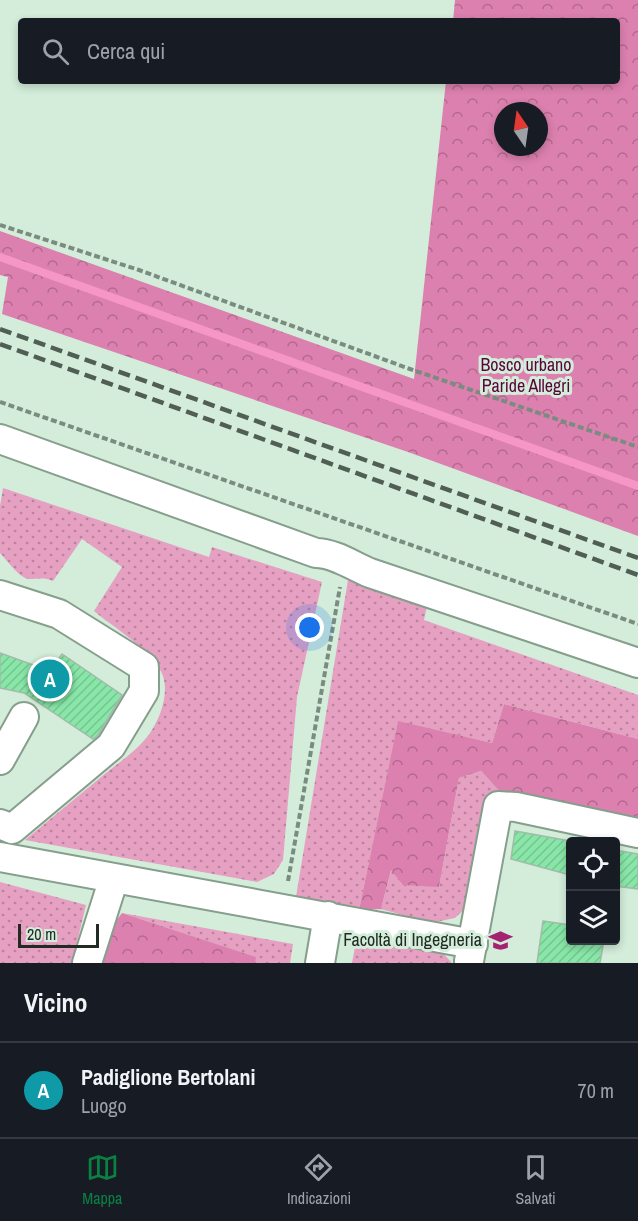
<!DOCTYPE html>
<html lang="it">
<head>
<meta charset="utf-8">
<style>
  :root { --surface:#171b24; --page:#242831; --text:#f1f3f6; --muted:#9ea1a6; --line:#363941; --accent:#0b8043 }
  body { margin:0; font-family:"Archivo Narrow",sans-serif; background:var(--page); color:var(--text) }
  .controls { position:absolute; right:18px; bottom:18px; display:grid; overflow:hidden; border-radius:6px; box-shadow:0 3px 9px #0003 }
  .controls button { width:54px; height:54px; display:grid; place-items:center; padding:0; border:0; border-bottom:2px solid var(--line); background:var(--surface); color:var(--text); font:30px sans-serif }
  .compass { position:absolute; left:494px; top:102px; width:54px; height:54px; border-radius:50%; background:var(--surface); box-shadow:0 3px 9px #0003; rotate:347deg }
  .scale { position:absolute; left:18px; bottom:15px; width:81px; box-sizing:border-box; padding-left:6px; border:3px solid #212b24; border-top:0; font-size:16px; line-height:21px; white-space:nowrap; color:#212b24; -webkit-text-stroke:4px #d3edda; paint-order:stroke }
  .you { position:absolute; left:310px; top:628px; width:21px; height:21px; margin:-15px; border:4px solid #fff; border-radius:50%; background:#1a73e8; box-shadow:0 0 0 9px #1a73e833 }
  .badge { display:grid; place-items:center; width:39px; height:39px; border-radius:50%; background:var(--accent); color:#fff; font-size:20px; font-weight:700 }
  .pin { position:absolute; translate:-50% -50%; border:3px solid #fff; box-shadow:0 2px 6px #0006 }
  .list { margin:0; padding:0; list-style:none }
  h2 { display:flex; justify-content:space-between; align-items:center; height:78px; margin:0; padding:0 24px; font-size:26px }
  h2 small { font-size:20px; font-weight:400; color:var(--muted) }
  .list li { display:grid; grid-template-columns:39px 1fr auto; gap:18px; align-items:center; box-sizing:border-box; height:96px; padding:0 24px; border-top:2px solid var(--line) }
  .list b { display:block; font-size:22px; white-space:nowrap }
  .list p { margin:0; font-size:20px; white-space:nowrap; color:var(--muted) }
  .list em { font-size:20px; font-style:normal; color:var(--muted) }
  .icon { flex:none; width:33px; height:33px; fill:none; stroke:currentColor; stroke-width:2; stroke-linecap:round; stroke-linejoin:round }
  .map { position:relative; flex:none; width:638px; height:963px; overflow:hidden }
  .search { position:absolute; background:var(--surface); box-shadow:0 3px 9px #0003; left:18px; right:18px; top:18px; height:66px; display:flex; align-items:center; gap:15px; box-sizing:border-box; padding:0 21px; border-radius:6px; color:var(--muted); font-size:22px }
  .sheet { height:174px; background:var(--surface) }
  nav { display:flex; justify-content:space-around; align-items:center; box-sizing:border-box; height:84px; border-top:2px solid var(--line); background:var(--surface); font-size:16px; color:var(--muted) }
  nav a { display:grid; justify-items:center; gap:3px }
  nav .on { color:var(--accent) }
  .map>svg:first-child { display:block }
  .grass { fill:url(#grass-dots) }
  .forest { fill:url(#forest-crowns); fill-rule:evenodd }
  .lines { fill:none; stroke-linecap:round; stroke-linejoin:round }
  .stream { stroke:#f596c6; stroke-width:8 }
  .building { fill:url(#building-hatch); stroke:#a2bba9; stroke-width:1.5 }
  .minor-casing { stroke:#869e8c; stroke-width:32 }
  .path { stroke:#7a8c7f; stroke-width:4; stroke-dasharray:6 3; stroke-linecap:butt }
  .minor { stroke:#fff; stroke-width:28 }
  .rail { stroke:#505e54; stroke-width:4.5; stroke-dasharray:12 6; stroke-linecap:butt }
  .labels { text-anchor:middle; stroke-width:6; stroke-linejoin:round; paint-order:stroke }
  .park-label { font-size:18px; fill:#5a043b; stroke:#d3edda }
  .poi-label { font-size:18px; fill:#212b24; stroke:#d3edda; text-anchor:end }
</style>
</head>
<body>
<div class="map">
<svg width="638" height="963" viewBox="0 0 638 963">
  <defs>
    <pattern id="grass-dots" width="8" height="8" patternUnits="userSpaceOnUse" patternTransform="scale(1.5)"><rect width="8" height="8" fill="#e6a0c2"/><path d="M2 2h.1M6 6h.1" fill="none" stroke="#ba839d" stroke-width="1.8" stroke-linecap="round"/></pattern>
    <pattern id="forest-crowns" width="20" height="18" patternUnits="userSpaceOnUse" patternTransform="scale(1.5)"><rect width="20" height="18" fill="#dc80af"/><path d="M2 6a3 3 0 1 1 6 0M12 15a3 3 0 1 1 6 0" fill="none" stroke="#b2698e"/></pattern>
    <pattern id="building-hatch" width="6" height="6" patternUnits="userSpaceOnUse" patternTransform="scale(1.5)"><rect width="6" height="6" fill="#88e7a8"/><path d="M-1 1l2-2M0 6l6-6M5 7l2-2" fill="none" stroke="#75c690"/></pattern>
  </defs>
  <rect width="100%" height="100%" fill="#d3edda"/>
  <!-- grass -->
  <path class="grass" d="M3 488 209 557 212 547 322 582 297 697 283 860 274 874 257 882 25 840C52 818 79 795 106 773 121 761 139 749 150 733 160 718 169 695 163 676 154 651 114 628 94 611L122 567 82 539 53 581C44 577 39 579 29 579 19 578 7 560 0 553V506Z
    M348 580 427 606 424 620 638 695V739L504 704 492 743 398 722 359 910 296 897Z
    M481 771 502 794 470 904 455 918 431 923 381 909 391 870 439 887 459 778Z
    M0 882 86 905 72 963H0Z
    M122 913 293 944 290 963H255V957Z
    M358 931 440 950 452 963H352Z"/>
  <!-- forest -->
  <path class="forest" d="M455 0H638V536L408 452 2 314 8 277 0 275V231L414 379 446 81H617V21H453ZM503 111H539V147H503Z
    M504 704 638 739V824L502 794 481 771 459 778 439 887 403 885 391 870 381 909 359 910 398 721 492 743Z
    M122 913 256 957 255 963H84Z"/>
  <g class="lines">
    <!-- stream -->
    <path class="stream" d="M0 257 638 486"/>
  </g>
  <!-- building -->
  <path class="building" d="M0 653 50 671 62 654 122 695 98 735 93 739 24 693 0 688Z
    M515 831 570 841V875L511 859Z
    M615 850 638 854V889L615 886Z
    M543 921 570 925V940H604L600 963H537Z"/>
  <g class="lines">
    <defs>
      <path id="minor" d="M0 439 316 553C334 553 353 566 370 573L638 663
        M0 595 59 614 144 667V691L111 746 12 829 0 824
        M0 760 24 717
        M0 857 473 944
        M469 961 498 806 516 807 638 833
        M87 963 114 878
        M320 963 328 916"/>
    </defs>
    <!-- minor casing -->
    <use href="#minor" class="minor-casing"/>
    <!-- path -->
    <path class="path" d="M0 225 139 270 410 369 638 447
      M0 402 638 624
      M288 881 340 587"/>
    <!-- minor -->
    <use href="#minor" class="minor"/>
    <!-- rail -->
    <path class="rail" d="M0 329 638 558
      M0 344 638 575"/>
  </g>
  <!-- icons -->
  <defs>
    <symbol id="university-bare" viewBox="-9 -9 18 18"><path d="M0-5L7-2L0 1L-7-2ZM-4 1L0 2.5L4 1V4Q0 6-4 4Z" fill="#a42371" stroke="#d3edda" stroke-width="2.5" paint-order="stroke"/></symbol>
  </defs>
  <g fill-rule="evenodd">
    <use href="#university-bare" x="484" y="924" width="33" height="33"/>
  </g>
  <g class="labels">
    <!-- park labels -->
    <g class="park-label">
      <text x="526" y="371">Bosco urbano<tspan x="526" dy="21">Paride Allegri</tspan></text>
    </g>
    <!-- poi labels -->
    <g class="poi-label">
      <text x="482" y="946">Facoltà di Ingegneria</text>
    </g>
  </g>
</svg>
<div class="controls">
<button><svg class="icon" aria-label="locate" viewBox="0 0 24 24"><circle cx="12" cy="12" r="6"/><path d="M12 2v4M12 18v4M2 12h4M18 12h4"/></svg></button>
<button><svg class="icon" aria-label="layers" viewBox="0 0 24 24"><path d="M12 4l9 5-9 5-9-5zM3 14l9 5 9-5"/></svg></button>
</div>
<svg class="compass" viewBox="-18 -18 36 36"><path d="M0-13l5 13h-10z" fill="#e53935"/><path d="M0 13l5-13h-10z" fill="#9ea1a6"/></svg>
<div class="scale">20 m</div>
<div class="you"></div>
<div class="pin badge" style="left:50px;top:679px;background:#0f9aa8">A</div>
<div class="search"><svg class="icon" aria-label="search" viewBox="0 0 24 24"><circle cx="10" cy="10" r="6"/><path d="M15 15l6 6"/></svg>Cerca qui</div>
</div>
<section class="sheet">
<h2>Vicino<small></small></h2>
<ul class="list">
<li><span class="badge" style="background:#0f9aa8">A</span><div><b>Padiglione Bertolani</b><p>Luogo</p></div><em>70 m</em></li>
</ul>
</section>
<nav>
<a class="on"><svg class="icon" aria-label="map" viewBox="0 0 24 24"><path d="M3 6l6-2 6 2 6-2v14l-6 2-6-2-6 2zM9 4v14M15 6v14"/></svg>Mappa</a>
<a><svg class="icon" aria-label="directions" viewBox="0 0 24 24"><path d="M12 3l9 9-9 9-9-9zM9 14v-3h6M13 9l2 2-2 2"/></svg>Indicazioni</a>
<a><svg class="icon" aria-label="saved" viewBox="0 0 24 24"><path d="M7 4h10v16l-5-4-5 4z"/></svg>Salvati</a>
</nav>
</body>
</html>
